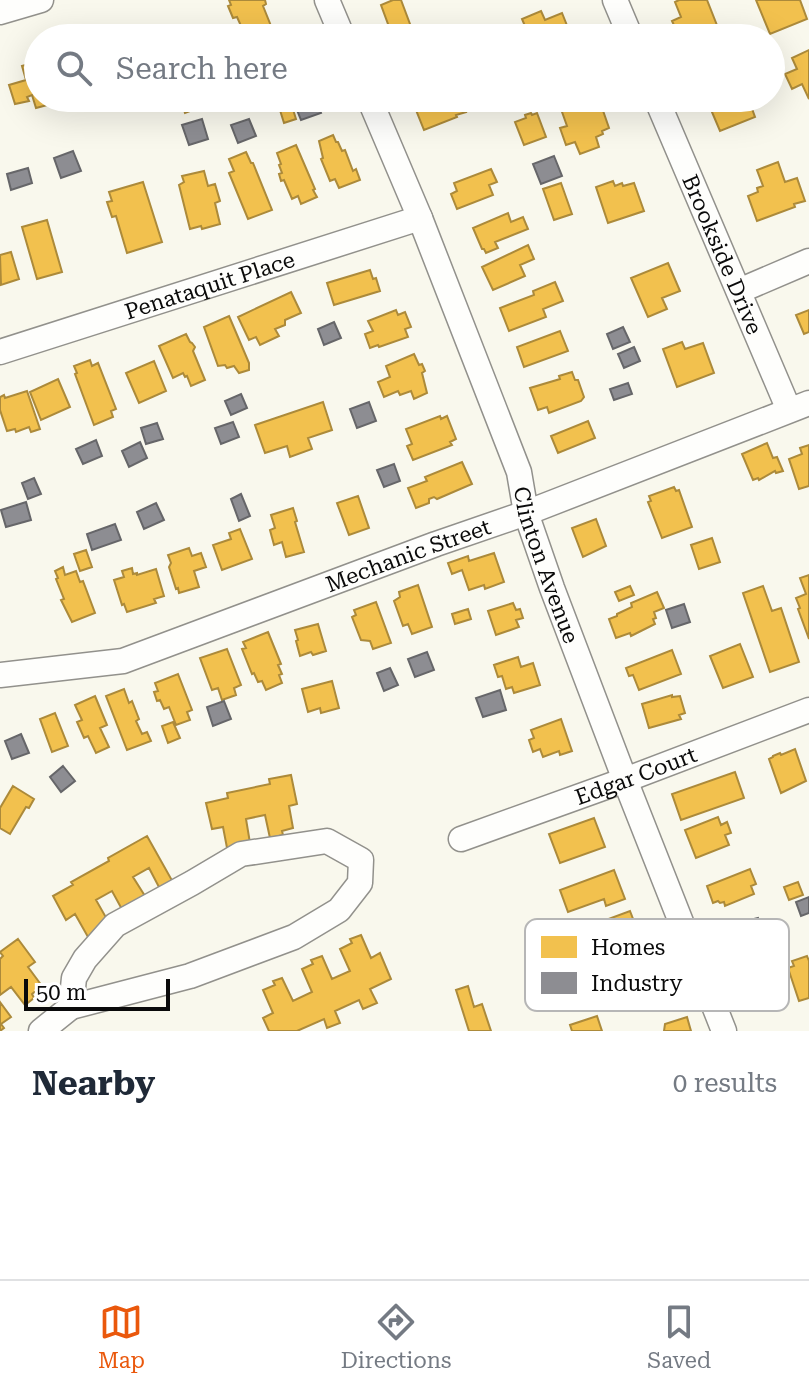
<!DOCTYPE html>
<html lang="en">
<head>
<meta charset="utf-8">
<style>
  :root { --surface:#fff; --page:#f6f6f7; --text:#1f2937; --muted:#747a83; --line:#e0e1e3; --accent:#ea580c }
  body { margin:0; font-family:"Roboto Serif",serif; background:var(--page); color:var(--text) }
  .scale { position:absolute; left:24px; bottom:20px; width:146px; box-sizing:border-box; padding-left:8px; border:4px solid #0a0a0a; border-top:0; font-size:22px; line-height:28px; white-space:nowrap; color:#0a0a0a; -webkit-text-stroke:6px #fff; paint-order:stroke }
  .list { margin:0; padding:0; list-style:none }
  h2 { display:flex; justify-content:space-between; align-items:center; height:104px; margin:0; padding:0 32px; font-size:34px }
  h2 small { font-size:26px; font-weight:400; color:var(--muted) }
  .icon { flex:none; width:44px; height:44px; fill:none; stroke:currentColor; stroke-width:2; stroke-linecap:round; stroke-linejoin:round }
  .map { position:relative; flex:none; width:809px; height:1031px; overflow:hidden }
  .search { position:absolute; background:var(--surface); box-shadow:0 8px 32px #0002; left:24px; right:24px; top:24px; height:88px; display:flex; align-items:center; gap:20px; box-sizing:border-box; padding:0 28px; border-radius:44px; color:var(--muted); font-size:30px }
  .sheet { height:248px; background:var(--surface) }
  nav { display:flex; justify-content:space-around; align-items:center; box-sizing:border-box; height:112px; border-top:2px solid var(--line); background:var(--surface); font-size:22px; color:var(--muted) }
  nav a { display:grid; justify-items:center; gap:4px }
  nav .on { color:var(--accent) }
  .map>svg:first-child { display:block }
  .homes { fill:#f2c14e; stroke:#ac8a3a; stroke-width:2 }
  .industry { fill:#8d8d92; stroke:#666669; stroke-width:2 }
  .lines { fill:none; stroke-linecap:round; stroke-linejoin:round }
  .minor-casing { stroke:#92918c; stroke-width:27 }
  .minor { stroke:#fefefc; stroke-width:24 }
  .labels { text-anchor:middle; stroke-width:8; stroke-linejoin:round; paint-order:stroke }
  .street-label { font-size:22px; fill:#0a0a0a; stroke:#fff }
  .key { fill:#fff; stroke:#b6b6b6; stroke-width:2 }
  .key-label { font-size:22px; fill:#0a0a0a }
</style>
</head>
<body>
<div class="map">
<svg width="809" height="1031" viewBox="0 0 809 1031">
  <rect width="100%" height="100%" fill="#f9f8ed"/>
  <!-- homes -->
  <path class="homes" d="M229 0H265L266 4 263 6 271 26 246 37 237 17 233 18 228 6 231 5Z
    M393 0H401L413 32 402 35 399 28 391 32 381 5Z
    M679 0H707L722 38H680L672 21 681 17 675 2Z
    M756 0H800L807 19 770 34Z
    M541 11 545 20 562 13 572 38H530L522 19Z
    M809 50V99L802 84 792 89 785 74 797 69 792 58Z
    M38 56V98H54L55 103 36 108 32 95 27 97 29 101 15 104 9 85 26 80 22 66 36 62 34 57Z
    M180 98H189L193 110 185 113Z
    M433 98H460L466 112 456 115 457 117 424 130 414 105Z
    M583 98H587L590 105 600 102 609 128 602 131 603 134 596 137 599 147 580 154 575 142 566 145 560 128 567 126 561 109 579 102 578 100Z
    M719 98H748L755 117 720 131 709 105 720 101Z
    M291 103 296 119 284 123 279 107Z
    M531 113 532 115 537 113 546 137 524 145 515 122 526 118 525 115Z
    M333 135 336 142H338L342 151 345 150 353 171 356 169 360 180 339 188 335 179 330 181 321 159 323 158 319 141Z
    M296 145 315 189 313 190 317 197 301 204 298 196 292 199 284 180 281 181 279 174 282 173 279 165 281 164 277 153Z
    M246 152 251 163H253L272 210 248 219 229 173 234 171 229 159Z
    M778 162 785 182 797 178 805 201 794 204 795 207 757 221 748 196 758 192 757 188 763 186 757 170Z
    M491 169 497 182 489 185 493 195 457 209 451 194 457 191 454 183Z
    M204 171 208 186 215 184 220 201 215 203 220 224 202 229 201 226 190 229 179 185 184 182 182 176Z
    M613 181 615 186 622 183 623 186 634 183 644 211 608 223 596 187Z
    M143 182 162 242 127 253 116 216 112 217 107 202 112 201 109 192Z
    M561 183 572 214 554 220 543 189Z
    M508 213 511 222 523 217 528 229 495 242 498 248 486 253 484 249H482L473 228Z
    M47 220 62 272 37 279 22 227Z
    M528 245 534 259 520 265 525 276 493 290 482 267Z
    M11 252 19 279 1 285 0 255Z
    M668 263 680 291 662 298 667 309 648 317 631 278Z
    M370 270 373 279 376 278 380 291 334 305 327 283Z
    M555 282 563 301 543 309 546 317 509 331 500 308 534 295 533 291Z
    M291 292 301 313 285 320V325L275 329 279 336 260 345 256 337 249 340 238 317Z
    M396 310 398 315 405 312 411 327 405 329 408 337 379 347 378 345 370 348 365 334 373 331 368 321Z
    M809 310V332L804 334 796 315Z
    M229 316 249 363V370L239 373 234 366 227 368 225 365 218 366 204 327Z
    M560 331 568 351 524 367 517 347Z
    M186 334 190 342 192 343 195 347 193 351 205 380 191 386 187 376 185 377 183 373 173 378 159 346Z
    M682 342 685 349 703 343 714 373 677 387 663 349Z
    M414 354 419 365 422 364 425 371 422 373 427 393 414 399 411 391 400 395 398 391 384 397 378 382 390 377 386 366Z
    M90 360 92 366 98 363 116 409 111 411 113 417 94 425 75 374 77 373 74 366Z
    M154 361 166 391 139 403 126 373Z
    M572 372 575 380H578L584 397 581 401 549 413 547 407 538 410 530 388 560 379 559 376Z
    M58 379 70 407 41 420 30 392Z
    M27 391 40 429 31 432 29 427 16 432 15 429 7 431 0 410V397L4 395 5 398Z
    M323 402 332 430 308 438 312 449 290 457 287 446 265 453 255 425Z
    M440 416 441 419 447 416 456 439 450 442 452 445 413 460 407 446 412 444 406 429Z
    M588 421 595 438 558 453 551 436Z
    M767 443 773 458 777 457 783 471 776 473 775 471 759 480 758 478 753 480 742 454Z
    M809 445V486L799 489 789 459 802 454 800 448Z
    M462 462 472 484 437 499 434 497 429 499V503L416 508 408 488 427 481 425 477Z
    M674 487 676 491 679 490 692 527 662 538 648 502 651 501 649 496Z
    M358 496 369 528 349 535 337 503Z
    M293 508 297 521 295 522 304 552 286 557 282 542 274 545 270 530 275 528 271 515Z
    M596 519 606 546 583 557 572 528Z
    M240 529 252 559 222 570 213 545 231 539 229 533Z
    M712 538 720 562 699 569 691 545Z
    M189 548 192 556 201 553 206 567 194 571 199 587 179 593 178 588 176 589 169 567 171 563 168 555Z
    M86 550 92 567 80 571 74 554Z
    M494 553 504 582 485 589 484 585 469 590 462 570 452 574 448 563 468 556 469 561Z
    M63 567 65 575 76 571 80 582 83 581 95 613 72 622 61 600 64 599 56 579 58 578 55 571Z
    M132 568 133 574 137 573V575L156 569 164 596 154 599 156 603 127 612 124 604 122 605 114 580 124 577 122 571Z
    M809 575V639L798 609 800 608 796 598 806 594 800 578Z
    M418 585 432 627 412 634 408 624 403 626 394 601 400 597 399 592Z
    M630 586 634 595 619 601 615 592Z
    M763 586 772 611 781 608 799 662 770 672 743 593Z
    M657 592 664 608 654 612 656 618 653 619 655 624 631 636 630 633 616 638 609 619 617 616V614L632 607 631 603Z
    M376 602 391 643 373 649 370 641 361 640 352 617 356 615 354 610Z
    M513 603 516 610 520 609 523 618 516 620 519 627 496 635 488 611Z
    M468 609 471 619 455 624 452 614Z
    M318 624 326 651 313 655 311 652 300 656 296 641 298 640 295 630Z
    M268 632 281 664 278 665 282 674 279 675 282 683 266 690 262 681 258 682 254 673 252 674 242 649 246 648 243 642Z
    M740 644 753 677 723 688 710 656Z
    M227 649 241 685 234 688 236 695 222 700 218 688 212 690 200 658Z
    M672 650 681 674 639 690 633 675 629 676 626 668Z
    M518 657 521 667 533 663 540 685 514 693 512 687 506 689 502 676 498 677 494 665Z
    M178 674 192 710 187 712 190 720 176 725 169 707 164 709 160 700 157 701 154 692 158 691 155 683Z
    M332 681 339 708 321 713 320 708 308 712 302 689Z
    M124 689 129 703 132 701 139 719 136 721 142 734 147 732 151 741 127 750 106 696Z
    M672 695V697L680 696 685 713 679 715 681 719 649 728 642 704Z
    M95 696 107 725 100 728 109 747 96 753 88 736 84 738 77 722 82 720 75 705Z
    M55 713 68 746 52 752 40 719Z
    M561 719 572 751 560 755 559 751 543 757 540 749 533 752 529 740 534 738 531 730Z
    M173 722 180 738 168 743 162 726Z
    M795 749 806 781 781 793 769 759 773 757V756L780 753 781 755Z
    M735 772 744 798 681 820 672 794Z
    M291 775 297 804 289 806 293 828 282 831 283 835 270 838 265 815 246 819 250 843 228 853 223 827 212 829 206 803 228 798 227 793 270 784 269 779Z
    M13 786 34 799 29 808 26 807 10 834 0 828V808Z
    M718 817 721 825 727 822 731 833 725 835 729 845 696 858 685 830Z
    M594 818 605 847 560 863 549 834Z
    M147 836 174 884 161 891 149 868 133 877 145 896 124 913 112 891 96 900 108 921 98 926 99 931 88 937 75 914 66 920 53 896 73 885 71 882 109 861 108 858Z
    M750 869 756 884 751 886 754 894 725 906 724 902 720 903 718 901 713 903 707 886Z
    M614 870 625 899 606 906 604 899 568 912 560 890Z
    M798 882 803 895 789 900 784 887Z
    M630 911 635 924 632 925 635 933 638 932 645 951 623 959 622 956 613 962 612 960 606 962 592 925Z
    M361 935 371 958 380 953 391 979 370 989 377 1003 363 1009 359 1000 335 1011 340 1023 327 1028 324 1019 297 1031H269L263 1018 273 1013 263 990 275 985 273 981 282 978 293 1001 312 992 302 969 313 964 311 960 322 956 332 979 350 971 340 949 352 943 350 939Z
    M18 939 35 962 28 967 42 986 32 994 34 998 25 1005 11 987 0 995V959L3 956 0 952Z
    M807 956 809 961V998L799 1001 788 968 794 966 792 961Z
    M468 986 474 1007 482 1004 491 1031H469L456 990Z
    M0 1002 11 1017 1 1024 4 1028 0 1031Z
    M597 1016 602 1031H572L570 1025Z
    M687 1017 691 1031H664L665 1024Z"/>
  <!-- industry -->
  <path class="industry" d="M297 98H315L321 113 301 120 293 100Z
    M202 119 208 139 189 145 182 125Z
    M249 119 256 136 238 143 231 125Z
    M73 151 81 171 61 178 54 158Z
    M554 156 562 176 541 184 533 164Z
    M28 168 32 183 11 190 7 174Z
    M334 322 341 338 324 345 318 329Z
    M623 327 630 342 613 349 607 334Z
    M634 347 640 361 624 368 618 354Z
    M628 383 632 394 614 400 610 389Z
    M241 394 247 408 231 415 225 401Z
    M369 402 376 421 357 428 350 409Z
    M233 422 239 437 221 444 215 428Z
    M157 423 163 439 146 444 141 428Z
    M96 440 102 456 83 464 76 449Z
    M140 442 147 458 129 467 122 451Z
    M394 464 400 481 384 487 377 470Z
    M34 478 41 494 28 499 22 483Z
    M241 494 250 516 239 521 231 499Z
    M26 502 31 520 6 527 1 510Z
    M156 503 164 520 144 529 137 512Z
    M115 524 121 540 92 550 87 534Z
    M684 604 690 622 672 628 666 610Z
    M427 652 434 670 415 677 408 659Z
    M390 668 398 685 384 691 377 673Z
    M500 690 506 710 483 717 476 698Z
    M224 701 231 719 213 726 207 707Z
    M21 734 29 753 12 759 5 741Z
    M63 766 75 781 61 792 50 777Z
    M809 897V913L801 916 796 902Z
    M758 918 763 937 743 942 738 923Z"/>
  <g class="lines">
    <defs>
      <g id="minor">
        <path d="M327 0 343 38"/>
        <path d="M615 0 631 38"/>
        <path d="M0 12 41 0"/>
        <path id="s1" d="M369 98 420 218 519 472 526 513 552 588 625 780 724 1031"/>
        <path id="s2" d="M656 98 789 410"/>
        <path d="M739 291 809 261"/>
        <path id="s3" d="M0 352 420 218"/>
        <path id="s4" d="M0 675 123 661 436 544 526 513 809 403"/>
        <path id="s5" d="M461 839 625 780 809 710"/>
        <path d="M327 841 361 860 360 883 339 910 294 937 190 976 71 1007 74 978 85 959 115 925 192 883 241 854Z"/>
        <path d="M41 1031 71 1007"/>
      </g>
    </defs>
    <!-- minor casing -->
    <use href="#minor" class="minor-casing"/>
    <!-- minor -->
    <use href="#minor" class="minor"/>
  </g>
  <g class="labels">
    <!-- street labels -->
    <g class="street-label">
      <text dy="8" stroke="none"><textPath href="#s2" startOffset="170">Brookside Drive</textPath></text>
      <text dy="8" stroke="none"><textPath href="#s3" startOffset="220">Penataquit Place</textPath></text>
      <text dy="8" stroke="none"><textPath href="#s4" startOffset="428">Mechanic Street</textPath></text>
      <text dy="8" stroke="none"><textPath href="#s1" startOffset="500">Clinton Avenue</textPath></text>
      <text dy="8" stroke="none"><textPath href="#s5" startOffset="186">Edgar Court</textPath></text>
    </g>
  </g>
  <!-- legend -->
  <rect x="525" y="919" width="264" height="92" rx="12" class="key"/>
  <rect x="541" y="936" width="36" height="22" fill="#f2c14e"/>
  <rect x="541" y="972" width="36" height="22" fill="#8d8d92"/>
  <g class="key-label">
    <text x="591" y="955">Homes</text>
    <text x="591" y="991">Industry</text>
  </g>
</svg>
<div class="scale">50 m</div>
<div class="search"><svg class="icon" aria-label="search" viewBox="0 0 24 24"><circle cx="10" cy="10" r="6"/><path d="M15 15l6 6"/></svg>Search here</div>
</div>
<section class="sheet">
<h2>Nearby<small>0 results</small></h2>
<ul class="list">
</ul>
</section>
<nav>
<a class="on"><svg class="icon" aria-label="map" viewBox="0 0 24 24"><path d="M3 6l6-2 6 2 6-2v14l-6 2-6-2-6 2zM9 4v14M15 6v14"/></svg>Map</a>
<a><svg class="icon" aria-label="directions" viewBox="0 0 24 24"><path d="M12 3l9 9-9 9-9-9zM9 14v-3h6M13 9l2 2-2 2"/></svg>Directions</a>
<a><svg class="icon" aria-label="saved" viewBox="0 0 24 24"><path d="M7 4h10v16l-5-4-5 4z"/></svg>Saved</a>
</nav>
</body>
</html>
